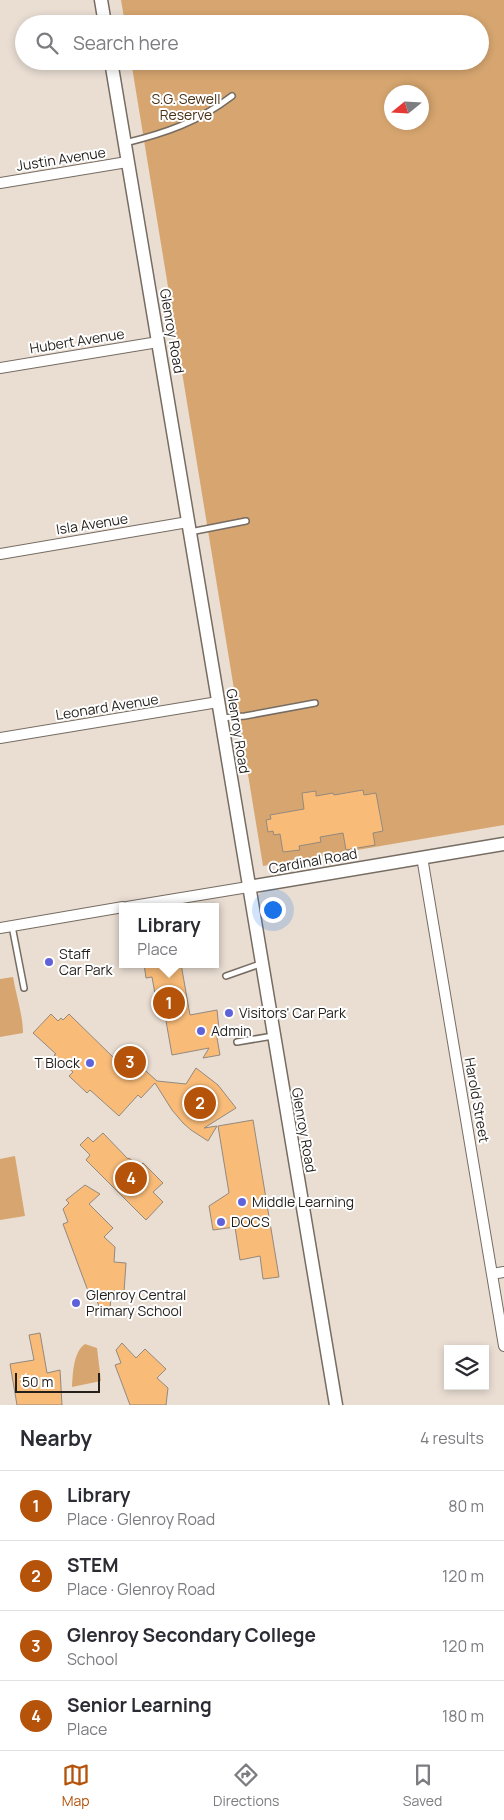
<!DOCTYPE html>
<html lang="en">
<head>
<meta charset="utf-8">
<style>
  :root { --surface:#fff; --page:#f2f2f3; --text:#2b2b33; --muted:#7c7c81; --line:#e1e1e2; --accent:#b45309 }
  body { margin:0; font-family:Manrope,sans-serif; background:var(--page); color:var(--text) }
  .controls { position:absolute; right:15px; bottom:15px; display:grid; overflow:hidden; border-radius:0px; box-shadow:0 2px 8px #0003 }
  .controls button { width:45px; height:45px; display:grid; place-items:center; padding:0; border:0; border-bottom:1px solid var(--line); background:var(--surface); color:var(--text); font:25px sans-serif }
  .compass { position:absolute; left:384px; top:85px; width:45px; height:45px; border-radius:50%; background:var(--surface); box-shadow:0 2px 8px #0003; rotate:252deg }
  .scale { position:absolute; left:15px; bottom:12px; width:85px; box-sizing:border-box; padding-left:5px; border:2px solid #231f1b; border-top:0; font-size:14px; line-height:18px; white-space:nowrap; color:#231f1b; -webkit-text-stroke:4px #fff; paint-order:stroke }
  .you { position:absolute; left:272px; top:909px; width:18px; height:18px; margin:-12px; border:4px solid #fff; border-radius:50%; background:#1a73e8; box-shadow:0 0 0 8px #1a73e833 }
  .badge { display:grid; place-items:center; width:32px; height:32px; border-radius:50%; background:var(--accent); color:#fff; font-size:16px; font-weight:700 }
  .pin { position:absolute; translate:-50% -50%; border:2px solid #fff; box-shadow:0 1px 5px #0006 }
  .popup { position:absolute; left:119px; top:903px; width:100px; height:65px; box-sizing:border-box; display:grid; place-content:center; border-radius:0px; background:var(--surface); filter:drop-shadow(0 1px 4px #0005); font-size:16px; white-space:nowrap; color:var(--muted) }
  .popup b { font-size:19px; color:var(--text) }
  .popup::after { content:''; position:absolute; left:50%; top:100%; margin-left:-10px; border:10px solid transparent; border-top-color:var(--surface) }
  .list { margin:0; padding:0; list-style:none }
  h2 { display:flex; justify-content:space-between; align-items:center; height:65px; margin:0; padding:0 20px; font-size:21px }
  h2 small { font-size:16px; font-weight:400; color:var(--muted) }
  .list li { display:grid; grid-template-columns:32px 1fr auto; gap:15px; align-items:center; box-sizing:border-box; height:70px; padding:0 20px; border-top:1px solid var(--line) }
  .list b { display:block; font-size:19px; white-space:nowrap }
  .list p { margin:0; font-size:16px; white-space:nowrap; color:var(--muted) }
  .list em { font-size:16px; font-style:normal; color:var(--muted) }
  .icon { flex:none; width:28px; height:28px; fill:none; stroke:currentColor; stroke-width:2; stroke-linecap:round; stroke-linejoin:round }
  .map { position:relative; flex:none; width:504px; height:1405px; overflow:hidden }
  .search { position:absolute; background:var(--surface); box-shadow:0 2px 8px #0003; left:15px; right:15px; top:15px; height:55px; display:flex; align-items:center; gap:12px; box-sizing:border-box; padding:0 18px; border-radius:28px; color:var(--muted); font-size:19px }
  .sheet { height:345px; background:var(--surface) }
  nav { display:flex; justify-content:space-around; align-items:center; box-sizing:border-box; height:70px; border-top:1px solid var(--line); background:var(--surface); font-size:14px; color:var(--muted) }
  nav a { display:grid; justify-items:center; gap:2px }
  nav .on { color:var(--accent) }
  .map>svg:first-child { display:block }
  .green { fill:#d7a670; fill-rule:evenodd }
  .building { fill:#f8bb78; stroke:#93897f }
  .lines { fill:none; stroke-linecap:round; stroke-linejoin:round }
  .service-casing { stroke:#766c62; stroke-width:8 }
  .minor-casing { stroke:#766c62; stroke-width:12 }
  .tertiary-casing { stroke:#766c62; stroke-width:15 }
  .service { stroke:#fff; stroke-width:5 }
  .minor { stroke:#fff; stroke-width:10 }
  .tertiary { stroke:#fff; stroke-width:12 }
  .poi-dot { fill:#6062da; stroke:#fff; stroke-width:2 }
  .labels { text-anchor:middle; stroke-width:4; stroke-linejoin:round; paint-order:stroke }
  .park-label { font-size:14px; fill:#4a3114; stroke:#fff }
  .street-label { font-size:14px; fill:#231f1b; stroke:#fff }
  .poi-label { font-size:14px; fill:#231f1b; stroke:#fff; text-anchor:start }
</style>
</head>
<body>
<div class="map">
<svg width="504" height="1405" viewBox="0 0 504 1405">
  <rect width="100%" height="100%" fill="#eaded3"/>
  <!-- green -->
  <path class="green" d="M121 0H504V825L263 866 131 61H480V24H125ZM392 92H422V122H392Z
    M13 977C16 995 23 1015 23 1033L0 1037V979Z
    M15 1156 25 1216 0 1220V1159Z
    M85 1344 97 1348 101 1381 72 1387C73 1374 73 1352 85 1344Z"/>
  <!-- building -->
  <path class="building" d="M363 790 364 795 376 793 383 831 373 833 375 845 346 850 343 833 320 837 321 842 299 846 300 850 283 852 280 834 274 835 273 831 268 832 266 820 271 819 270 815 304 809 302 793 316 791V796L333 793 334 795Z
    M144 964H181L190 1015 217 1010 219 1029 216 1032 220 1055 203 1058 209 1048 172 1055 163 1004 157 1005 152 977 146 978Z
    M51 1014 58 1021 61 1018 63 1020 69 1014 116 1060 120 1056 123 1059 127 1054 157 1081 186 1084 196 1068 218 1085 236 1108 204 1128 217 1126 208 1141 191 1130 183 1123 172 1110 155 1083 141 1098 138 1095 119 1116 90 1090 87 1093 69 1076 73 1072 54 1055 56 1054 33 1033Z
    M253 1120 279 1277 263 1279 260 1256 240 1260 235 1227 213 1230 209 1206 229 1193 218 1126Z
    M103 1133 128 1159 129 1158 139 1167 143 1163 163 1183 153 1192 163 1202 146 1220 86 1160 90 1155 80 1145 88 1137 93 1142Z
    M85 1185 100 1194 89 1204 113 1228 104 1237 115 1247 114 1262 126 1263 124 1292 111 1291 110 1311 100 1310 96 1297 91 1299 63 1224 68 1222 63 1209 69 1203 66 1200Z
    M40 1333 47 1373 60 1370 62 1405H17L10 1364 34 1360 29 1335Z
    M122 1343 136 1358 145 1349 166 1369 157 1378 168 1388 166 1405H130L115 1365 121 1363 116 1350Z"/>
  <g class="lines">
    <defs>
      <path id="service" d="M125 143C166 133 198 122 232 96
        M190 532 246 521
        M221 718 245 716 315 703
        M12 926 24 988
        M226 976 260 964
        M237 1042 273 1036"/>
      <path id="minor" d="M0 183 127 162
        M0 368 158 342
        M0 554 188 522
        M0 738 218 702
        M422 857 504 1346
        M127 907 248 887
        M0 928 123 907
        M492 1274 504 1272"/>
      <path id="tertiary" d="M101 0 105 24
        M111 61 336 1405
        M248 887 504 844"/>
    </defs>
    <!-- service casing -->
    <use href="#service" class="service-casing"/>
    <!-- minor casing -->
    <use href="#minor" class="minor-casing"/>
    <!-- tertiary casing -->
    <use href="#tertiary" class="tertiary-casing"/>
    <!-- service -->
    <use href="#service" class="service"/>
    <!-- minor -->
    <use href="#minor" class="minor"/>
    <!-- tertiary -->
    <use href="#tertiary" class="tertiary"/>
  </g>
  <!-- markers -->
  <g class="poi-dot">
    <circle cx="49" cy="962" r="5"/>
    <circle cx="229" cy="1013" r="5"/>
    <circle cx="201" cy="1031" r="5"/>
    <circle cx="90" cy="1063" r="5"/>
    <circle cx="242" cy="1202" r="5"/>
    <circle cx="221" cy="1222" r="5"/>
    <circle cx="76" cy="1303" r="5"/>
  </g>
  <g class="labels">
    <!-- park labels -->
    <g class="park-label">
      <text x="186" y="104">S.G. Sewell<tspan x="186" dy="16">Reserve</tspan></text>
    </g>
    <!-- street labels -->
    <g class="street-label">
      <text transform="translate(61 159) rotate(-9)" y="5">Justin Avenue</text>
      <text transform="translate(172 331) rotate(80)" y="5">Glenroy Road</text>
      <text transform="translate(77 341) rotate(-9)" y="5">Hubert Avenue</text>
      <text transform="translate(92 524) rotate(-9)" y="5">Isla Avenue</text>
      <text transform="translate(107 707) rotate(-9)" y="5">Leonard Avenue</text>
      <text transform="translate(238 731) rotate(81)" y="5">Glenroy Road</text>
      <text transform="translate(313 861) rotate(-10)" y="5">Cardinal Road</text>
      <text transform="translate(477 1100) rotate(80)" y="5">Harold Street</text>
      <text transform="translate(304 1130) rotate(80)" y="5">Glenroy Road</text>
    </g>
    <!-- poi labels -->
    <g class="poi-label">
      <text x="59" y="959">Staff<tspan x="59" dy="16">Car Park</tspan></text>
      <text x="239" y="1018">Visitors' Car Park</text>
      <text x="211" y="1036">Admin</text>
      <text x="80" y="1068" text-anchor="end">T Block</text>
      <text x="252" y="1207">Middle Learning</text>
      <text x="231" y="1227">DOCS</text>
      <text x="86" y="1300">Glenroy Central<tspan x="86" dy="16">Primary School</tspan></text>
    </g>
  </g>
</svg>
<div class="controls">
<button><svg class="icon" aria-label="layers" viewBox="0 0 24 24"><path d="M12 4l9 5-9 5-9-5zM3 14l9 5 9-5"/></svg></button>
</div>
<svg class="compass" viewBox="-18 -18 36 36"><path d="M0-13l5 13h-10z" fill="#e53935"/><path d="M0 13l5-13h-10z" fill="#7c7c81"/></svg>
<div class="scale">50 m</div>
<div class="you"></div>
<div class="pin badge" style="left:169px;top:1003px">1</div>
<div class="popup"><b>Library</b>Place</div>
<div class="pin badge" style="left:200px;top:1103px">2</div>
<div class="pin badge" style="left:130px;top:1062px">3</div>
<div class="pin badge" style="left:131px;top:1178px">4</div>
<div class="search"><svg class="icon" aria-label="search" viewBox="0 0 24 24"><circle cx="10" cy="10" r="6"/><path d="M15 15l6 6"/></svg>Search here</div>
</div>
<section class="sheet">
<h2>Nearby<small>4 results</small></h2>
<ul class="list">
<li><span class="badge">1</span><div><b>Library</b><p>Place · Glenroy Road</p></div><em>80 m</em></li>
<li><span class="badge">2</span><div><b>STEM</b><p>Place · Glenroy Road</p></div><em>120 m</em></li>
<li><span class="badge">3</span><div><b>Glenroy Secondary College</b><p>School</p></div><em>120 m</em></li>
<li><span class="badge">4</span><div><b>Senior Learning</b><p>Place</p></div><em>180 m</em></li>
</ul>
</section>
<nav>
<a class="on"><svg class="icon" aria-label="map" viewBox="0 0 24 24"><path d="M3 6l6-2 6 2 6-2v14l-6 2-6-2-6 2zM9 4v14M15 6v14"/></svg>Map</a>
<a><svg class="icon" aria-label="directions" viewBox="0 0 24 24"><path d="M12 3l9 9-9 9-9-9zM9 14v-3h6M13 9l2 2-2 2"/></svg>Directions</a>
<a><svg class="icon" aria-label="saved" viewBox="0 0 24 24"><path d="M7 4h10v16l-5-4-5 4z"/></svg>Saved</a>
</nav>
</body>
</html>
